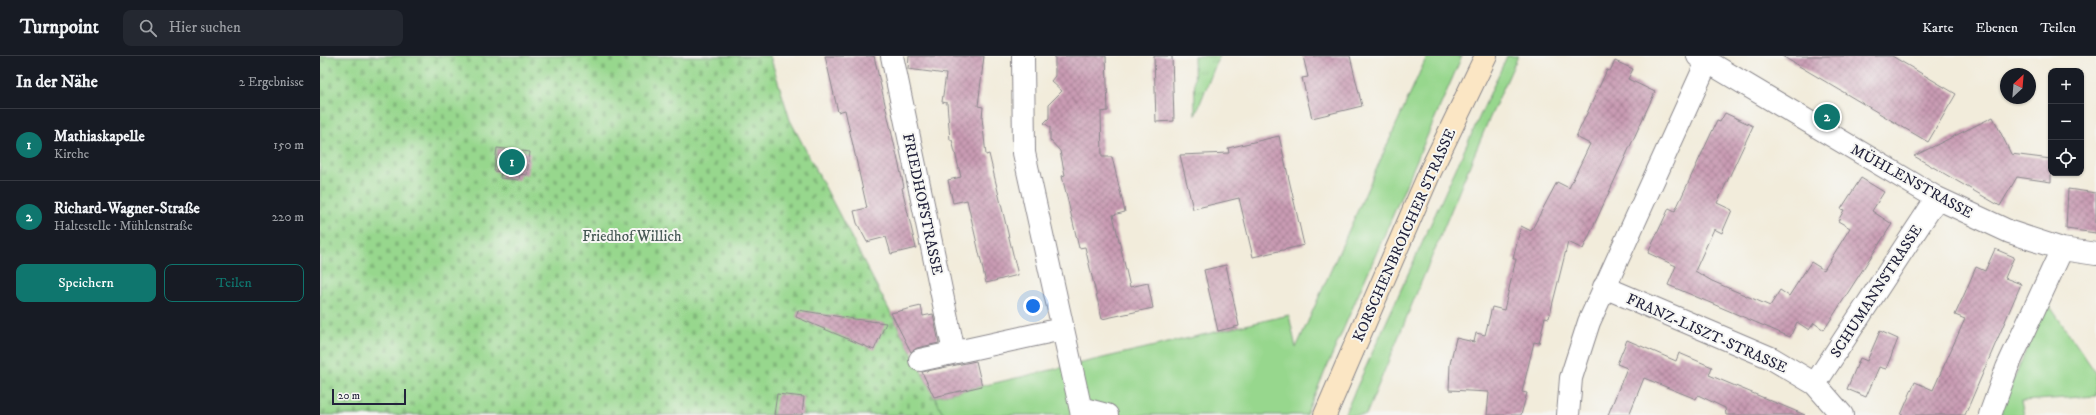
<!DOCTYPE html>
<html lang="de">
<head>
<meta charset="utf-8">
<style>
  :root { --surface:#171b24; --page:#242831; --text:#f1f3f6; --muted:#9ea1a6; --line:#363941; --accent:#0f766e }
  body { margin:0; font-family:"IM FELL DW Pica",serif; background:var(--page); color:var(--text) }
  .controls { position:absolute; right:12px; top:12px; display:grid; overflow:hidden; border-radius:8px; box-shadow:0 1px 3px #0004 }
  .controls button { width:36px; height:36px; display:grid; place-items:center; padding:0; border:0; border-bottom:1px solid var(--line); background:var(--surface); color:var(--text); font:20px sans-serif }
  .compass { position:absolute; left:1680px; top:12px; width:36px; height:36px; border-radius:50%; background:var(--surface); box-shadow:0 1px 3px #0004; rotate:26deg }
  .scale { position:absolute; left:12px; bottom:10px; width:74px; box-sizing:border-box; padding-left:4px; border:2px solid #22223b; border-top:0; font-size:11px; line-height:14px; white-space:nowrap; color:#22223b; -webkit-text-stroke:3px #f6f6f2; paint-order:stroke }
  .you { position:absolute; left:713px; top:250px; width:14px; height:14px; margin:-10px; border:3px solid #fff; border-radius:50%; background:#1a73e8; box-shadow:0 0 0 6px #1a73e833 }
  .badge { display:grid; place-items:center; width:26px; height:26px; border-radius:50%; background:var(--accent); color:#fff; font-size:13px; font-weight:700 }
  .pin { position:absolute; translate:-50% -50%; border:2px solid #fff; box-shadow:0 1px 4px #0006 }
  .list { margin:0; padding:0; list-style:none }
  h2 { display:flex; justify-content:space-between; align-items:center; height:52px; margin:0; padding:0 16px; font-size:17px }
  h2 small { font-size:13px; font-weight:400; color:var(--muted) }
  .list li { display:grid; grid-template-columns:26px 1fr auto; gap:12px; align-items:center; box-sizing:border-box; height:72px; padding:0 16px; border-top:1px solid var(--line) }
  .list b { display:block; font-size:15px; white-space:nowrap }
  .list p { margin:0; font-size:13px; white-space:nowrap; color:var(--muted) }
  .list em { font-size:13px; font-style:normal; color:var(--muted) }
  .actions { display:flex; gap:8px; padding:12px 16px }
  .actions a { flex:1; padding:9px 0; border:1px solid var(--accent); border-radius:8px; text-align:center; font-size:14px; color:var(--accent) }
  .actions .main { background:var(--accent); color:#fff }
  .icon { flex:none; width:22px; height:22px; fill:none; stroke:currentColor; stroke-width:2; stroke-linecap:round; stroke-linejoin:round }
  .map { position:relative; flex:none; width:1776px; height:359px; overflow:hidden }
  header { display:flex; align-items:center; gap:24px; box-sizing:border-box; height:56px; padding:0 20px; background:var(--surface); border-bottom:1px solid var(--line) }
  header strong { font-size:19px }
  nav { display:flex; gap:22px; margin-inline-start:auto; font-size:14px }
  .search { width:280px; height:36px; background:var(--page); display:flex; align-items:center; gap:10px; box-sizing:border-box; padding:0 14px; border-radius:8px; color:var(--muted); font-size:15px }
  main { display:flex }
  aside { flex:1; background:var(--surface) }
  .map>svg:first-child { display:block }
  .green { fill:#97d78d; stroke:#5c7c64 }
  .cemetery { fill:url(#cemetery-stones); stroke:#5c7c64 }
  .park { fill:url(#park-tufts); stroke:#5c7c64 }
  .building { fill:url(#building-cross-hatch) }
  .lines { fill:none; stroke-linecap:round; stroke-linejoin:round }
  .street-casing { stroke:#8a878b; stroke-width:24 }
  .secondary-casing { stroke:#8a878b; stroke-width:24 }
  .street { stroke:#fff; stroke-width:22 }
  .secondary { stroke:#fbe6c4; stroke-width:22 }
  .labels { text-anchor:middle; stroke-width:4; stroke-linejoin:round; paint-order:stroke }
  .street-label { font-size:15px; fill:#22223b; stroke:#f6f6f2 }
  .park-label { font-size:15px; fill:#455854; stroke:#f6f6f2 }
</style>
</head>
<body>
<header>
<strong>Turnpoint</strong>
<div class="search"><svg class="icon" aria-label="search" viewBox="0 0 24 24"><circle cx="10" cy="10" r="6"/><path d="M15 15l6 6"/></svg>Hier suchen</div>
<nav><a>Karte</a><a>Ebenen</a><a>Teilen</a></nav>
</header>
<main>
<aside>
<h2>In der Nähe<small>2 Ergebnisse</small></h2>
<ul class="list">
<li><span class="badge">1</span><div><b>Mathiaskapelle</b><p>Kirche</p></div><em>150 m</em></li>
<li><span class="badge">2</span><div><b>Richard-Wagner-Straße</b><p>Haltestelle · Mühlenstraße</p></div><em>220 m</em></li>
</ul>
<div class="actions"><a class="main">Speichern</a><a>Teilen</a></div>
</aside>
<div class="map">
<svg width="1776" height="359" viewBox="0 0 1776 359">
  <defs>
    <pattern id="cemetery-stones" width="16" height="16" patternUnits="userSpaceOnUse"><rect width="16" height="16" fill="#97d78d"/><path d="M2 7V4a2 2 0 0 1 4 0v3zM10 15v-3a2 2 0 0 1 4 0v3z" fill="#82b87b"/></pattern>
    <pattern id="park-tufts" width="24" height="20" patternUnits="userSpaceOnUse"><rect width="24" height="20" fill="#97d78d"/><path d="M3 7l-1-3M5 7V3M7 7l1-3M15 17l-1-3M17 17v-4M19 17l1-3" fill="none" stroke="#82b87b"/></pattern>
    <pattern id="building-cross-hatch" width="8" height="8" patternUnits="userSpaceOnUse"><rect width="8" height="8" fill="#c99bb3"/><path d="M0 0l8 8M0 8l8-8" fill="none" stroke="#a37e93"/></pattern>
  </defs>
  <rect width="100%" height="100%" fill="#f6f6f2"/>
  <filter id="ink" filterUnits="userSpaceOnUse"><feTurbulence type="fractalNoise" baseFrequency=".025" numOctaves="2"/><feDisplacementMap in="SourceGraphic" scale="8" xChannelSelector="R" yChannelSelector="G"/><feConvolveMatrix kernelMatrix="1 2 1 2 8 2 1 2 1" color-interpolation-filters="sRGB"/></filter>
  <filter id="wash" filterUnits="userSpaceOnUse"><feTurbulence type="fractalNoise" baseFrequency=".012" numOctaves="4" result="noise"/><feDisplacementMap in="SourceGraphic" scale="16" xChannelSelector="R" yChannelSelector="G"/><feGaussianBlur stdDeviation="0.9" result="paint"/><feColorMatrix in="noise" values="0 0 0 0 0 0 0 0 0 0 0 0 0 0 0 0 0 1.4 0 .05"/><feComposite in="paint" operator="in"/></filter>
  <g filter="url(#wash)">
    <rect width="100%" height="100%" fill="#f2ecdb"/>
    <!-- green -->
    <path class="green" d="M1107 0H1142L986 359H624L614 341 969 259 976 292Z
      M1187 0H1198L1167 68 1046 359H1024Z
      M1727 246 1776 317V340L1701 345 1704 359H1678Z"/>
    <!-- cemetery -->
    <path class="cemetery" d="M0 0H450L470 64 624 359H0Z"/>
    <!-- park -->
    <path class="park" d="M874 0H899L875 60Z"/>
    <g id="blocks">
      <!-- building -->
      <path class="building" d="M505 0H554L584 131 582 132 596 192 571 198 566 181 547 186 537 167 534 155 547 152 525 54 518 56Z
        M589 0H664L658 50 663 51 662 62 666 99 669 98 698 219 666 227 647 144 633 147 628 124 641 121 632 84H630L627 47 622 46 626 18 588 13Z
        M735 0H786L788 55 781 56 782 101H792L805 156 793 159 810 231 828 227 833 252 782 263 765 191 759 192 742 120 745 119 740 95 730 84V71L724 67 729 62V48L742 35 731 25 735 20Z
        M834 0H852L854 65 836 66Z
        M983 0H1030L1042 50 992 62 982 22 988 21Z
        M1462 0H1572L1636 38 1608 86Z
        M1295 5 1313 13 1308 23 1335 36 1263 193 1248 186 1229 262 1225 261 1219 287 1214 286 1202 336 1207 337 1201 359H1167L1169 336 1129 334 1130 308 1136 282 1154 286 1156 277 1165 279 1172 251 1184 254 1196 203H1193L1201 170 1211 175 1237 126 1249 132 1270 88 1256 81 1287 14 1290 15Z
        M1405 57 1433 70 1397 147 1412 154 1402 177 1394 173 1375 215 1392 225 1450 250 1460 234 1469 240 1491 206 1504 214 1530 172 1518 165 1524 154 1521 153 1541 122 1564 136 1552 155 1572 168 1504 274 1494 267 1489 274 1477 266 1470 281 1372 239 1348 229 1356 210 1328 197 1349 152 1355 155 1397 65 1400 66Z
        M1673 61 1691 98 1731 103V126L1697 121 1680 150 1594 100Z
        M959 80 984 189 933 201 919 142 873 153 860 99 909 97 908 92Z
        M177 92 210 96 207 119 200 118 199 124 180 122 181 116 174 115Z
        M1748 133 1776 137V177L1746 173Z
        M1675 193 1694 201 1685 222 1701 228 1645 359H1581L1595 326 1613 334 1645 263 1635 259 1644 239 1656 211 1665 215Z
        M906 209 919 270 898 275 884 214Z
        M601 250 603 260 613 258 619 287 597 292 591 296 571 257Z
        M478 254 534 263 566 267 554 294 476 261Z
        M1560 275 1578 283 1566 313 1559 311 1546 341 1527 333 1540 302 1547 305Z
        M1307 284 1356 305 1359 297 1392 311 1389 319 1485 359H1406L1405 352 1378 339 1376 343 1324 322 1309 359H1288L1307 312 1297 308Z
        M656 305 662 330 614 341 602 316Z
        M457 338 484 341 482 359H454Z"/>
    </g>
  </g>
  <g filter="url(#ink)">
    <use href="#blocks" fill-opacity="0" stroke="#8a878b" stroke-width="1"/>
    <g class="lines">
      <defs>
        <path id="street" d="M572 0 634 296
          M703 0 704 97 762 359
          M1378 0 1617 142 1690 176 1742 193 1776 198
          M1284 231 1451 302 1495 328 1522 359
          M600 304 742 273
          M1495 328 1617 142
          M761 352 787 359
          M1248 359 1251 322 1269 266 1387 6
          M1670 359 1687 312 1742 193"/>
        <path id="secondary" d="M1005 359 1110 116 1166 0"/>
      </defs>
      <!-- street casing -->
      <use href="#street" class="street-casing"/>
      <!-- secondary casing -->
      <use href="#secondary" class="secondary-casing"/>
      <!-- street -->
      <use href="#street" class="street"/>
      <!-- secondary -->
      <use href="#secondary" class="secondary"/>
    </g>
  </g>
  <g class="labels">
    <!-- street labels -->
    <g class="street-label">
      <text transform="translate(1592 125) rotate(29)" y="5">MÜHLENSTRASSE</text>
      <text transform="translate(603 148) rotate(78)" y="5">FRIEDHOFSTRASSE</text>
      <text transform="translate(1084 179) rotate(-66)" y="5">KORSCHENBROICHER STRASSE</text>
      <text transform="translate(1556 235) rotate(-57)" y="5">SCHUMANNSTRASSE</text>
      <text transform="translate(1387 277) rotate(24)" y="5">FRANZ-LISZT-STRASSE</text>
    </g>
    <!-- park labels -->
    <g class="park-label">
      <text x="312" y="185">Friedhof Willich</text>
    </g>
  </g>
</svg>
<div class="controls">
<button>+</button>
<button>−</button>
<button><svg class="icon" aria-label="locate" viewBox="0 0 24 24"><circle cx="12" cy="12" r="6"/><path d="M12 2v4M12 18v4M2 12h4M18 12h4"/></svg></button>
</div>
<svg class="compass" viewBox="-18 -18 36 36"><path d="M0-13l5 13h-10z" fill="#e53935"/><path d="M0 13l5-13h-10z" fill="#9ea1a6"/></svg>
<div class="scale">20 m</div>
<div class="you"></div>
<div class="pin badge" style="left:192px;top:106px">1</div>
<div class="pin badge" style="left:1507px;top:61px">2</div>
</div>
</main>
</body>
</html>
